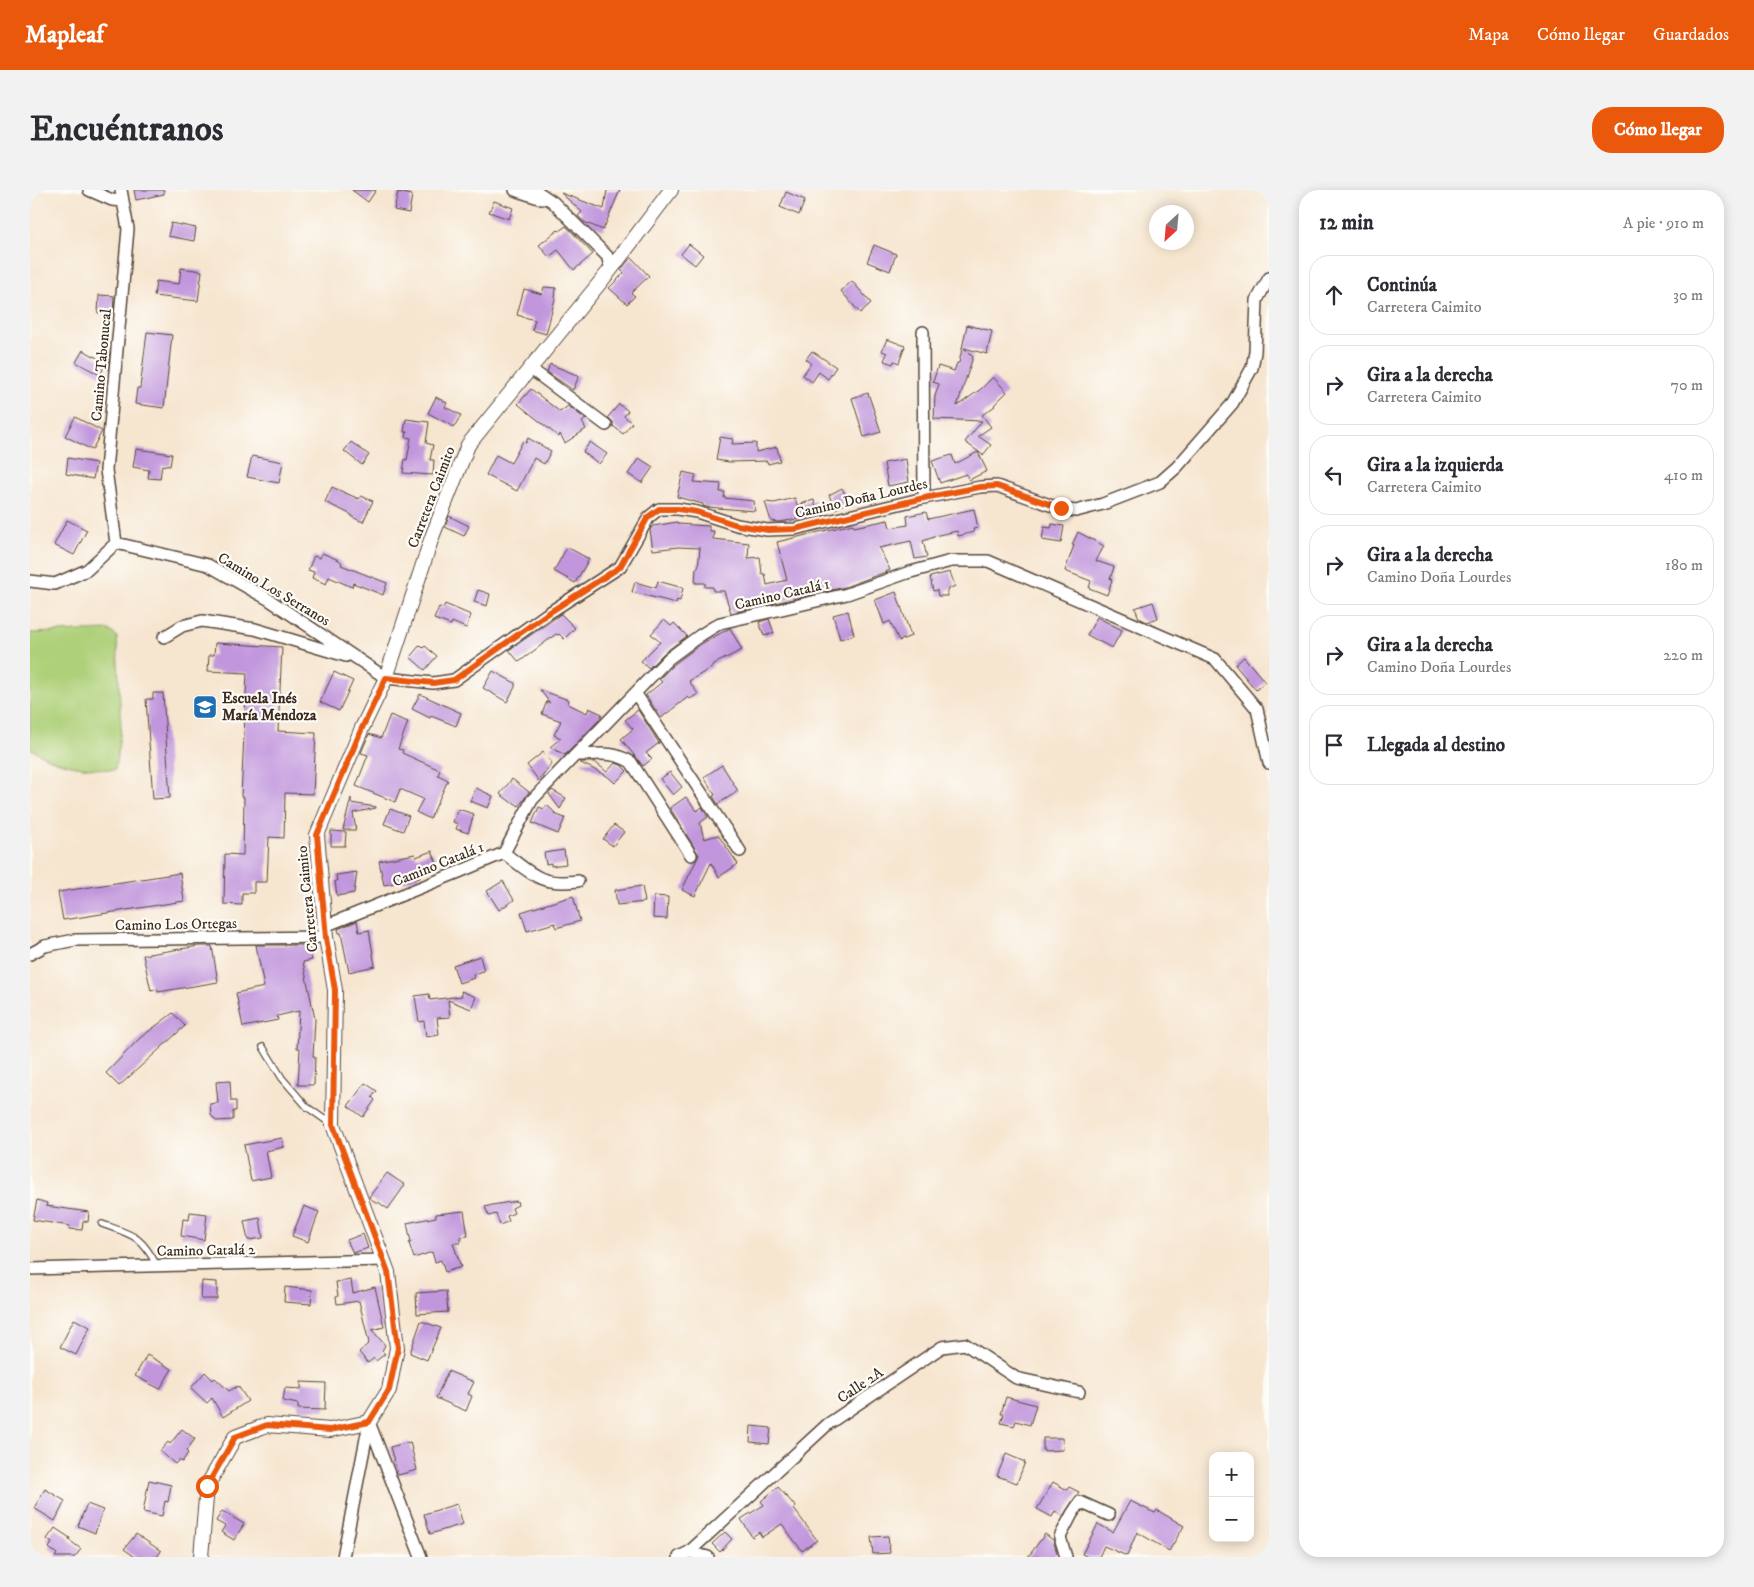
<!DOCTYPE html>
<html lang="es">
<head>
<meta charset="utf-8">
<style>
  :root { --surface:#fff; --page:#f2f2f3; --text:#2b2b33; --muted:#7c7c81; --line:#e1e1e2; --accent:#ea580c }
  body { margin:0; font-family:"IM FELL DW Pica",serif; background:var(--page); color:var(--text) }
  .controls { position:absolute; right:15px; bottom:15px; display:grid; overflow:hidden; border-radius:10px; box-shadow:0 2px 12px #0003 }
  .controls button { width:45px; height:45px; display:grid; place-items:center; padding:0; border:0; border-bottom:1px solid var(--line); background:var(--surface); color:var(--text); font:25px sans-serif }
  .compass { position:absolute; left:1119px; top:15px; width:45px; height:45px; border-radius:50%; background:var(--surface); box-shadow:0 2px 12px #0003; rotate:206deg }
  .stop { position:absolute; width:15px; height:15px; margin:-11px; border:4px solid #ea580c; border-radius:50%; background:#fff }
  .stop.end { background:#ea580c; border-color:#fff; box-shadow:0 1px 5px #0008 }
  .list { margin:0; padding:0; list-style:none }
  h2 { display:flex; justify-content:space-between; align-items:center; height:65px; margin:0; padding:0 20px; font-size:21px }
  h2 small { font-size:16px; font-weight:400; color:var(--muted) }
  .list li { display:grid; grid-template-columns:32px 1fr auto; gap:15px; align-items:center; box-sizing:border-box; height:80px; margin:0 10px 10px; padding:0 10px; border:1px solid var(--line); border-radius:20px }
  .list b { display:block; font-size:19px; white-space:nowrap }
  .list p { margin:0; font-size:16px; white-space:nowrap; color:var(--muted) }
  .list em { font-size:16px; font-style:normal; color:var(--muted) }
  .icon { flex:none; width:28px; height:28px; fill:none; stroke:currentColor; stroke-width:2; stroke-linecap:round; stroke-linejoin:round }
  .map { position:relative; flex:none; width:1239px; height:1367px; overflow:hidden; border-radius:20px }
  header { display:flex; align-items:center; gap:30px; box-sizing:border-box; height:70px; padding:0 25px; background:var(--accent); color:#fff }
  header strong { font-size:24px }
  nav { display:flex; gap:28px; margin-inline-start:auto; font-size:18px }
  .intro { display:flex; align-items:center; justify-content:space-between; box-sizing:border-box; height:120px; padding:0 30px }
  h1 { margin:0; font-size:35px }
  .button { padding:12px 22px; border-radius:20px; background:var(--accent); color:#fff; font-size:18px; font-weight:700 }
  main { display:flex; gap:30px; padding:0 30px }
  aside { flex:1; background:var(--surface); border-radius:20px; box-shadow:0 2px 12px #0003 }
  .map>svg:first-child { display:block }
  .green { fill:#aed078; stroke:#747d4b }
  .building { fill:#c196dd }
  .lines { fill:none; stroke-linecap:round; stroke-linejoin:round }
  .service-casing { stroke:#574639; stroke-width:8 }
  .minor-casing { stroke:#574639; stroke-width:14 }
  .tertiary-casing { stroke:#574639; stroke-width:16 }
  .service { stroke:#fff; stroke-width:5.5 }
  .minor { stroke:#fff; stroke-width:11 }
  .tertiary { stroke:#fff; stroke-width:14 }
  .route { stroke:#ea580c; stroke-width:6 }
  .labels { text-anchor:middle; stroke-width:4.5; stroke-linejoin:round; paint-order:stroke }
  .street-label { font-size:15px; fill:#3b2a1e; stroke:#fdfcf7 }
  .poi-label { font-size:15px; font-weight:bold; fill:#3b2a1e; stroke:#fdfcf7; text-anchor:start }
</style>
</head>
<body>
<header>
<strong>Mapleaf</strong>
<nav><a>Mapa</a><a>Cómo llegar</a><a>Guardados</a></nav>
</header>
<div class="intro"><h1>Encuéntranos</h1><a class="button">Cómo llegar</a></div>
<main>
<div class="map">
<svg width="1239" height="1367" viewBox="0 0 1239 1367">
  <rect width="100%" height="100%" fill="#fdfcf7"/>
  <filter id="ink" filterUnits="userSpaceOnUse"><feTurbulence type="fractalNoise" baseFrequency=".02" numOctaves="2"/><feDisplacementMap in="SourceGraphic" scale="10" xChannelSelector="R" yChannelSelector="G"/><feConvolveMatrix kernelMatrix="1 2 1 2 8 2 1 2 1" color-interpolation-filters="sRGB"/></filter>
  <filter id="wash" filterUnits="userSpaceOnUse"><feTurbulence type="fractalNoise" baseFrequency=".0096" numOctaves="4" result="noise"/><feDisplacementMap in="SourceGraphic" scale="20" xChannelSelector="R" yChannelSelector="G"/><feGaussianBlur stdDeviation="1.12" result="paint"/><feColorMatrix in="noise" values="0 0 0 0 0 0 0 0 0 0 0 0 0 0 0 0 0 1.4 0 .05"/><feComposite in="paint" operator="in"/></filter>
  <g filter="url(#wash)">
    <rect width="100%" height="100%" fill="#f6e5cf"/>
    <!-- green -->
    <path class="green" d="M79 440 87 447 91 538 85 580C56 578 25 576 0 558V443Z"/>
    <g id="blocks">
      <!-- building -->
      <path class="building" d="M104 0H134V4L106 10Z
        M322 0H346L338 12Z
        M577 0H590L573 40 554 32 548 26 552 22 531 3 574 19Z
        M368 2 382 5 379 23 364 20Z
        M756 2 775 10 769 25 750 17Z
        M464 11 483 18 479 29 459 22Z
        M141 33 166 38 164 51 138 46Z
        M536 36 563 64 544 80 528 60 519 67 509 55 528 40 529 41Z
        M659 54 673 65 665 75 651 64Z
        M844 55 866 64 860 81 837 72Z
        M601 67 619 86 601 103 605 106 597 114 579 98 594 83 591 80Z
        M151 78 172 81 168 111 124 106 126 91 149 94Z
        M822 91 841 113 830 123 811 101Z
        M514 97 526 98 525 109 516 144 502 140 505 130 487 125 494 99 512 104Z
        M69 105 84 106 83 124 68 123Z
        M937 135 962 141 957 164 934 158 943 167 927 216 951 199 963 187 977 202 964 215 965 216 952 225 961 237 948 246 961 255 953 265 935 252 952 231 904 229 905 206 909 194 903 192 908 176 924 181 927 173H929Z
        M117 142 142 145 134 218 105 214 107 198H110Z
        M857 149 875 156 869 173 864 171 863 174 854 171 857 163 852 161Z
        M53 160 76 173 70 185 46 172Z
        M782 161 806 177 798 189 789 182 782 192 773 185 781 173 776 169Z
        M520 174 549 186 543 200 517 182Z
        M501 199 530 222 538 216 556 229 552 232 556 239 535 253 530 244 529 247 488 214Z
        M838 203 851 242 834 247 822 208Z
        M406 207 417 213 415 217 431 225 424 237 398 223Z
        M589 214 598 221 594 226 602 233 593 244 583 236V232L578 227Z
        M45 227 72 241 62 260 35 246Z
        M376 229 399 232 396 253 403 255 400 270H404L403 285 373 283 375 269 377 270 381 248 376 247 377 242H374Z
        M690 247 703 249 702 254 726 253V262L747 257 750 271 738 274 737 271 699 272 686 270Z
        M498 248 521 261 514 274 504 268 487 301 456 285 466 265 481 273 493 251 496 253Z
        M321 252 339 265 332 275 314 261Z
        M560 252 577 264 569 274 553 262Z
        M106 259 142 264 140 276 132 275 130 289 118 288 119 280 103 277Z
        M948 262 957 281 939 290 936 284 910 293 902 271 922 265 925 274Z
        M222 266 253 272 249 293 217 287Z
        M38 268 66 273 63 289 36 284Z
        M609 268 623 277 612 293 598 284Z
        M876 269 879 292 858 296 854 273Z
        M653 282 666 285 664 292 691 294 690 302H695L694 308 724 311 725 321 676 317 673 316V314L647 307Z
        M302 297 329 309 331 306 343 311 333 332 322 327V325L295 312Z
        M812 298 819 312 805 319 799 305Z
        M765 308 767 315 784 310 788 326 749 332 741 331 735 312 744 313Z
        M944 319 948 338 943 339 944 342 928 346 927 341 904 346V347L893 351 897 367 885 369 881 351 849 358 860 380 853 383 815 397 701 423 694 401H683V397H675V393H665L666 378H668L670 358 648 357 623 360 620 340 623 336 647 332 648 334 679 336V341H684L683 349 719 353 718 368 730 367 732 384H735L737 395 757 390 747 352 823 334 824 337 858 330 860 338 878 335 877 326 896 322 898 329Z
        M419 326 439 336 434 346 415 337Z
        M37 330 57 340 44 365 24 355Z
        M1022 334 1034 336 1031 353 1012 350 1014 337 1021 338Z
        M1048 342 1074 356 1066 371 1084 377 1080 389 1082 390 1077 405 1059 398 1061 391 1035 381 1044 355H1042Z
        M537 357 559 369 545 393 524 381Z
        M292 363 309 370 312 373 311 375 357 393 353 405 323 393 322 397 299 387 296 394 282 388 284 382 278 380 284 366 290 368Z
        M920 382 925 396 917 400V406H908L907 400 903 401 900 387Z
        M628 391 653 398 650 411 647 410 646 413 602 402 605 392 626 398Z
        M448 400 460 404 457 416 444 412Z
        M866 402 881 446 869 451 860 431 854 434 845 410Z
        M1123 412 1128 428 1117 432 1109 428 1105 418Z
        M415 414 441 425 436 438 422 432 421 435 404 429 409 417 413 418Z
        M818 421 824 445 810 449 803 425Z
        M531 424 545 438 534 449 529 444 528 445 526 444 489 472 479 460Z
        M1067 427 1092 440 1082 458 1057 445Z
        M739 429 744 443 734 446 729 432Z
        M634 430 641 436 644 433 657 446 634 463 619 478 611 471 630 452 621 444Z
        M700 438 712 460 682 475 683 477 659 491 668 504 660 509 658 507 631 528 616 505 632 492 629 489 643 475 671 454Z
        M185 453 252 457 248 541 286 543 283 604 255 603 254 648 239 647 237 692H224V703H212V715L194 714 195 664 213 665 214 607H211L217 483 178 481 179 465H184Z
        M390 455 393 458 395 456 407 466 395 480 380 467Z
        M1214 467 1235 492 1226 500 1205 475Z
        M463 481 485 493V497L477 512 453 498Z
        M304 482 323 491 309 521 290 512Z
        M510 500 539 510 538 514 557 523 559 518 572 524 570 529 535 565 520 557 531 548 524 545 531 531 512 524 517 511 520 513Z
        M123 503H133L140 608 123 609 116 509H123Z
        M390 504 431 523 426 536 401 526 400 528 382 519Z
        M608 520 629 553 616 563 622 569 613 576 591 549 603 539 595 530Z
        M360 525 378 532 368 559 373 560 372 563 410 580 408 585 418 590 400 629 386 622 393 609 370 599 365 612 326 596 338 565 331 563 339 544 351 548Z
        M513 562 522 573 509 591 497 575Z
        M549 572H565L577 582 585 573 591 575 597 581 585 593 577 586Z
        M692 575 708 601 688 614 683 606 685 605 674 587Z
        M640 582 652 597 643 605 630 589Z
        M482 589 499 602 489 616 483 612 482 613 470 604Z
        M446 598 463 606 458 618 440 611Z
        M522 600 536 608 530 619 519 604Z
        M656 607 667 621 672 617 678 627 670 633 674 649 688 645 708 674 689 687 681 673 665 706 652 700 669 665 640 618Z
        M321 608V613L346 617V618L323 623 326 640H313Z
        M517 615 527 625 535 628 528 644 502 633 509 617 514 619Z
        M360 619 379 626 373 641 354 634Z
        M428 619 444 624 438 643 426 639 428 634 423 632Z
        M584 635 594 642 583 656 573 649Z
        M301 641 316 642 315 656H301Z
        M534 660 536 674 521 676V673L516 674 514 663Z
        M402 661 408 676 389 682 390 688 354 695 349 671 385 664 386 667Z
        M327 682 324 703 307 706 305 691H307L306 685Z
        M150 683 154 711 33 730 28 702Z
        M473 691 484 710 469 720 457 701Z
        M612 696 615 712 587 715 585 700Z
        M543 706 550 731 526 738 525 733 497 741 491 722Z
        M624 706 638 707 637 729 623 728Z
        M327 731 329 742 339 740 345 776 319 782 311 743H309L308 739Z
        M226 755H279L282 770 273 772 285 829 283 867H285L284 895H268L270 858H267L269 821 247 826 248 830 213 837 206 803 234 797Z
        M169 756H182L188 792 128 802V799L121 801 113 765Z
        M450 766 454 781 443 784 444 788 429 793 423 775Z
        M431 801 446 807 441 819 418 810 420 827 407 828 409 845 396 847 394 831 389 832 385 806 399 804 400 810 432 806Z
        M143 823 155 836 89 896 76 883 110 848Z
        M200 891 201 911H206V921H203V930L186 931 181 925 180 914 188 913 186 892Z
        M335 893 347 901 342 907 345 910 333 927 318 916Z
        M252 948 254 957 236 961 241 987 221 991 214 955Z
        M357 983 375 995 358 1019 348 1012 347 1014 339 1007Z
        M7 1010 17 1013 16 1016 59 1022 58 1032 53 1031 52 1040 39 1039 40 1036 3 1030Z
        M487 1011 488 1015 482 1018 484 1023 477 1026 479 1031 470 1035 466 1024 459 1026 455 1017 462 1015Z
        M274 1016 289 1022 278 1052 262 1046Z
        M434 1021 438 1046 430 1047V1053H423L431 1077 415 1082 411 1070 405 1072 402 1062 384 1068 379 1053 381 1052 377 1033 406 1027V1024Z
        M160 1022 177 1024 174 1050 151 1046 153 1029 159 1030Z
        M230 1028 233 1048 218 1050 214 1031Z
        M333 1044 338 1058 323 1063 317 1050Z
        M321 1090 323 1103 345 1097 354 1137 342 1140 355 1155 352 1161 355 1164 346 1171 344 1168 338 1173 329 1162 339 1153 329 1111 307 1114 306 1107 308 1106 306 1092Z
        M172 1091 187 1092V1109H171Z
        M255 1097 282 1100 281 1114 254 1112Z
        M416 1101 418 1122 387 1124 386 1103Z
        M44 1129 60 1137 46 1165 30 1157Z
        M391 1131 411 1138 397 1170 380 1163Z
        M117 1165 142 1179 130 1199 105 1186Z
        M418 1181 444 1192 438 1204 442 1206 436 1221 406 1208Z
        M175 1182 183 1190 185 1188 199 1201 208 1196 218 1211 193 1227 182 1208 177 1213 161 1198Z
        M271 1192 296 1193 295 1220 268 1219V1214L253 1211 255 1198 271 1199Z
        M976 1207 1006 1215 1000 1235 986 1231 984 1236 971 1233 974 1224H971Z
        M721 1236 741 1238 739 1254 720 1252Z
        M152 1239 165 1249 156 1261 158 1263 152 1272 149 1270 145 1274 130 1261 138 1252 140 1254Z
        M1013 1248H1032L1033 1260 1013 1261Z
        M380 1252 387 1280 368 1285 360 1257Z
        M976 1264 995 1272 987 1293 967 1286Z
        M119 1290 141 1295 138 1312 135 1311 132 1326 113 1322Z
        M1023 1292 1037 1300 1039 1297 1049 1302 1033 1326 1025 1321 1022 1327 1007 1319Z
        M748 1297 766 1317 764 1319 787 1350 772 1361 752 1334 732 1347 729 1342 722 1347 711 1329 734 1315 731 1311Z
        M15 1299 35 1311 25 1331 4 1318Z
        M1100 1311 1125 1323 1127 1320 1154 1336 1139 1361 1107 1342 1097 1366 1074 1356 1069 1367H1058L1052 1364 1068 1334 1083 1342Z
        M57 1314 73 1320 65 1343 48 1336Z
        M427 1314 433 1334 400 1344 394 1324Z
        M192 1321 214 1334 204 1350 191 1342 195 1336 186 1331Z
        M25 1338 40 1348 39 1350 51 1359 45 1367H25L27 1364 19 1358 22 1353 17 1349Z
        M695 1342 702 1349 690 1362 682 1354Z
        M106 1344 131 1361 127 1367H105L94 1359Z
        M1015 1344 1023 1350 1027 1363 1023 1367H998Z
        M858 1346 860 1363 843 1364 841 1347Z"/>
    </g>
  </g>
  <g filter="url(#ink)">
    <use href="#blocks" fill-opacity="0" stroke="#574639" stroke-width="1"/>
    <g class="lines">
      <defs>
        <path id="service" d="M233 857 252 888 277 917 301 934
          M72 1034C103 1045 111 1045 127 1076"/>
        <path id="minor" d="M59 0 82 10 93 11
          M485 0 512 9
          M505 0 523 12 577 66 581 79
          M893 142 894 308
          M501 179 576 235
          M86 353 76 280 98 39 91 0
          M0 391 25 394 57 380 86 353 178 375 238 409 356 488 403 493 424 490 517 424 590 377 619 327 629 319H648L667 322 707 335 737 340 765 339 894 308 950 297 967 296 1031 319 1046 321 1073 314 1130 292 1147 277 1202 214 1222 178 1225 162 1227 110 1239 88
          M134 447 152 436 172 431 225 439 316 466
          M606 504 710 661
          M546 565C568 565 580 560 601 572L661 665
          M474 663C502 684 510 696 548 691
          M295 736 429 682 474 663 502 610 638 469 669 446 690 433 817 404 877 383 921 371H958L1185 469 1227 519 1239 573
          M0 764 15 756 45 750 296 747
          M0 1079 354 1070
          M339 1232 391 1367
          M659 1362 798 1234 912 1157 935 1154 986 1188 1049 1202
          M313 1367 339 1233
          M649 1367 659 1362 678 1367
          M1036 1367 1030 1347 1042 1324 1050 1312 1079 1325"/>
        <path id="tertiary" d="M171 1367 177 1296 205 1247 237 1235 300 1240 339 1232 359 1200 367 1158 358 1082 303 935 305 800 296 747 287 645 332 538 356 488 402 347 438 255 581 79 641 0"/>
      </defs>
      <!-- service casing -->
      <use href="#service" class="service-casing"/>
      <!-- minor casing -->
      <use href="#minor" class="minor-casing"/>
      <!-- tertiary casing -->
      <use href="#tertiary" class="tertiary-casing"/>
      <!-- service -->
      <use href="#service" class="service"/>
      <!-- minor -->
      <use href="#minor" class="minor"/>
      <!-- tertiary -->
      <use href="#tertiary" class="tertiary"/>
    </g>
  </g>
  <g class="lines" filter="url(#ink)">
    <!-- route -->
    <path class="route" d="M177 1296 205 1247 237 1235 300 1240 339 1232 359 1200 368 1158 358 1082 303 935 305 800 296 748 287 645 332 538 356 488 403 493 424 490 517 424 590 377 618 327 629 319H648L667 322 707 335 738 340 765 339 894 308 950 297 967 296 1031 318"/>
  </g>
  <!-- icons -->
  <defs>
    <symbol id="school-square" viewBox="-11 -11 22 22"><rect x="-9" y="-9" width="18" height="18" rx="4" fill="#1f6fb2" stroke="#fdfcf7"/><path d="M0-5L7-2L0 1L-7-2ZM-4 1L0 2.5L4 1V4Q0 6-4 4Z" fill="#fff"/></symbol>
  </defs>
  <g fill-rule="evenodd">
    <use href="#school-square" x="161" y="503" width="28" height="28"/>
  </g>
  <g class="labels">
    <!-- street labels -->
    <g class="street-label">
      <text transform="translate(71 175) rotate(-85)" y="5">Camino Tabonucal</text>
      <text transform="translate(401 307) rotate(-69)" y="5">Carretera Caimito</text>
      <text transform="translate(831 308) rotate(-13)" y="5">Camino Doña Lourdes</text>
      <text transform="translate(244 399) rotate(31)" y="5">Camino Los Serranos</text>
      <text transform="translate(752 404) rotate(-13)" y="5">Camino Catalá 1</text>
      <text transform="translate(408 674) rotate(-22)" y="5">Camino Catalá 1</text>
      <text transform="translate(277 709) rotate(-96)" y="5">Carretera Caimito</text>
      <text transform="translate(146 734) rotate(-1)" y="5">Camino Los Ortegas</text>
      <text transform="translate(176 1060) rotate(-1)" y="5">Camino Catalá 2</text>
      <text transform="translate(830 1195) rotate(-34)" y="5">Calle 2A</text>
    </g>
    <!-- poi labels -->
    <g class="poi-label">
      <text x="192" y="513">Escuela Inés<tspan x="192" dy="17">María Mendoza</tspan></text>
    </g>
  </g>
</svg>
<div class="controls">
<button>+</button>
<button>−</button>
</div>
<svg class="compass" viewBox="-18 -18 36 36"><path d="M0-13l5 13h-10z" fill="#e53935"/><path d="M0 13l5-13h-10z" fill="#7c7c81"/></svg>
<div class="stop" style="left:177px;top:1296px"></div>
<div class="stop end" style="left:1031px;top:318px"></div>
</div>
<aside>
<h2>12 min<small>A pie · 910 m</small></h2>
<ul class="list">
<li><svg class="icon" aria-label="ahead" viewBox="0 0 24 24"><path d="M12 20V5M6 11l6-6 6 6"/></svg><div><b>Continúa</b><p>Carretera Caimito</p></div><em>30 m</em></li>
<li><svg class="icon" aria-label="right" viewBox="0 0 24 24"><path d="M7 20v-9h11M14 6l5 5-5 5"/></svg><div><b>Gira a la derecha</b><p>Carretera Caimito</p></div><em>70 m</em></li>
<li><svg class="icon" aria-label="left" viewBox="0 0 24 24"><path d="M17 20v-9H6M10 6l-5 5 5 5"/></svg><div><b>Gira a la izquierda</b><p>Carretera Caimito</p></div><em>410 m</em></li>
<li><svg class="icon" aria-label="right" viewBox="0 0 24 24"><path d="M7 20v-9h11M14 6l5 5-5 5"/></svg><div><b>Gira a la derecha</b><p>Camino Doña Lourdes</p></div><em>180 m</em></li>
<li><svg class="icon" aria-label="right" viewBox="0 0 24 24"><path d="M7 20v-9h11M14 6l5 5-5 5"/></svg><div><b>Gira a la derecha</b><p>Camino Doña Lourdes</p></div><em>220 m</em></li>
<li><svg class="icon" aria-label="arrive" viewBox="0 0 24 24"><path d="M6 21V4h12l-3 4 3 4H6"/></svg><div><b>Llegada al destino</b></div></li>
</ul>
</aside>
</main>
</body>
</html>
